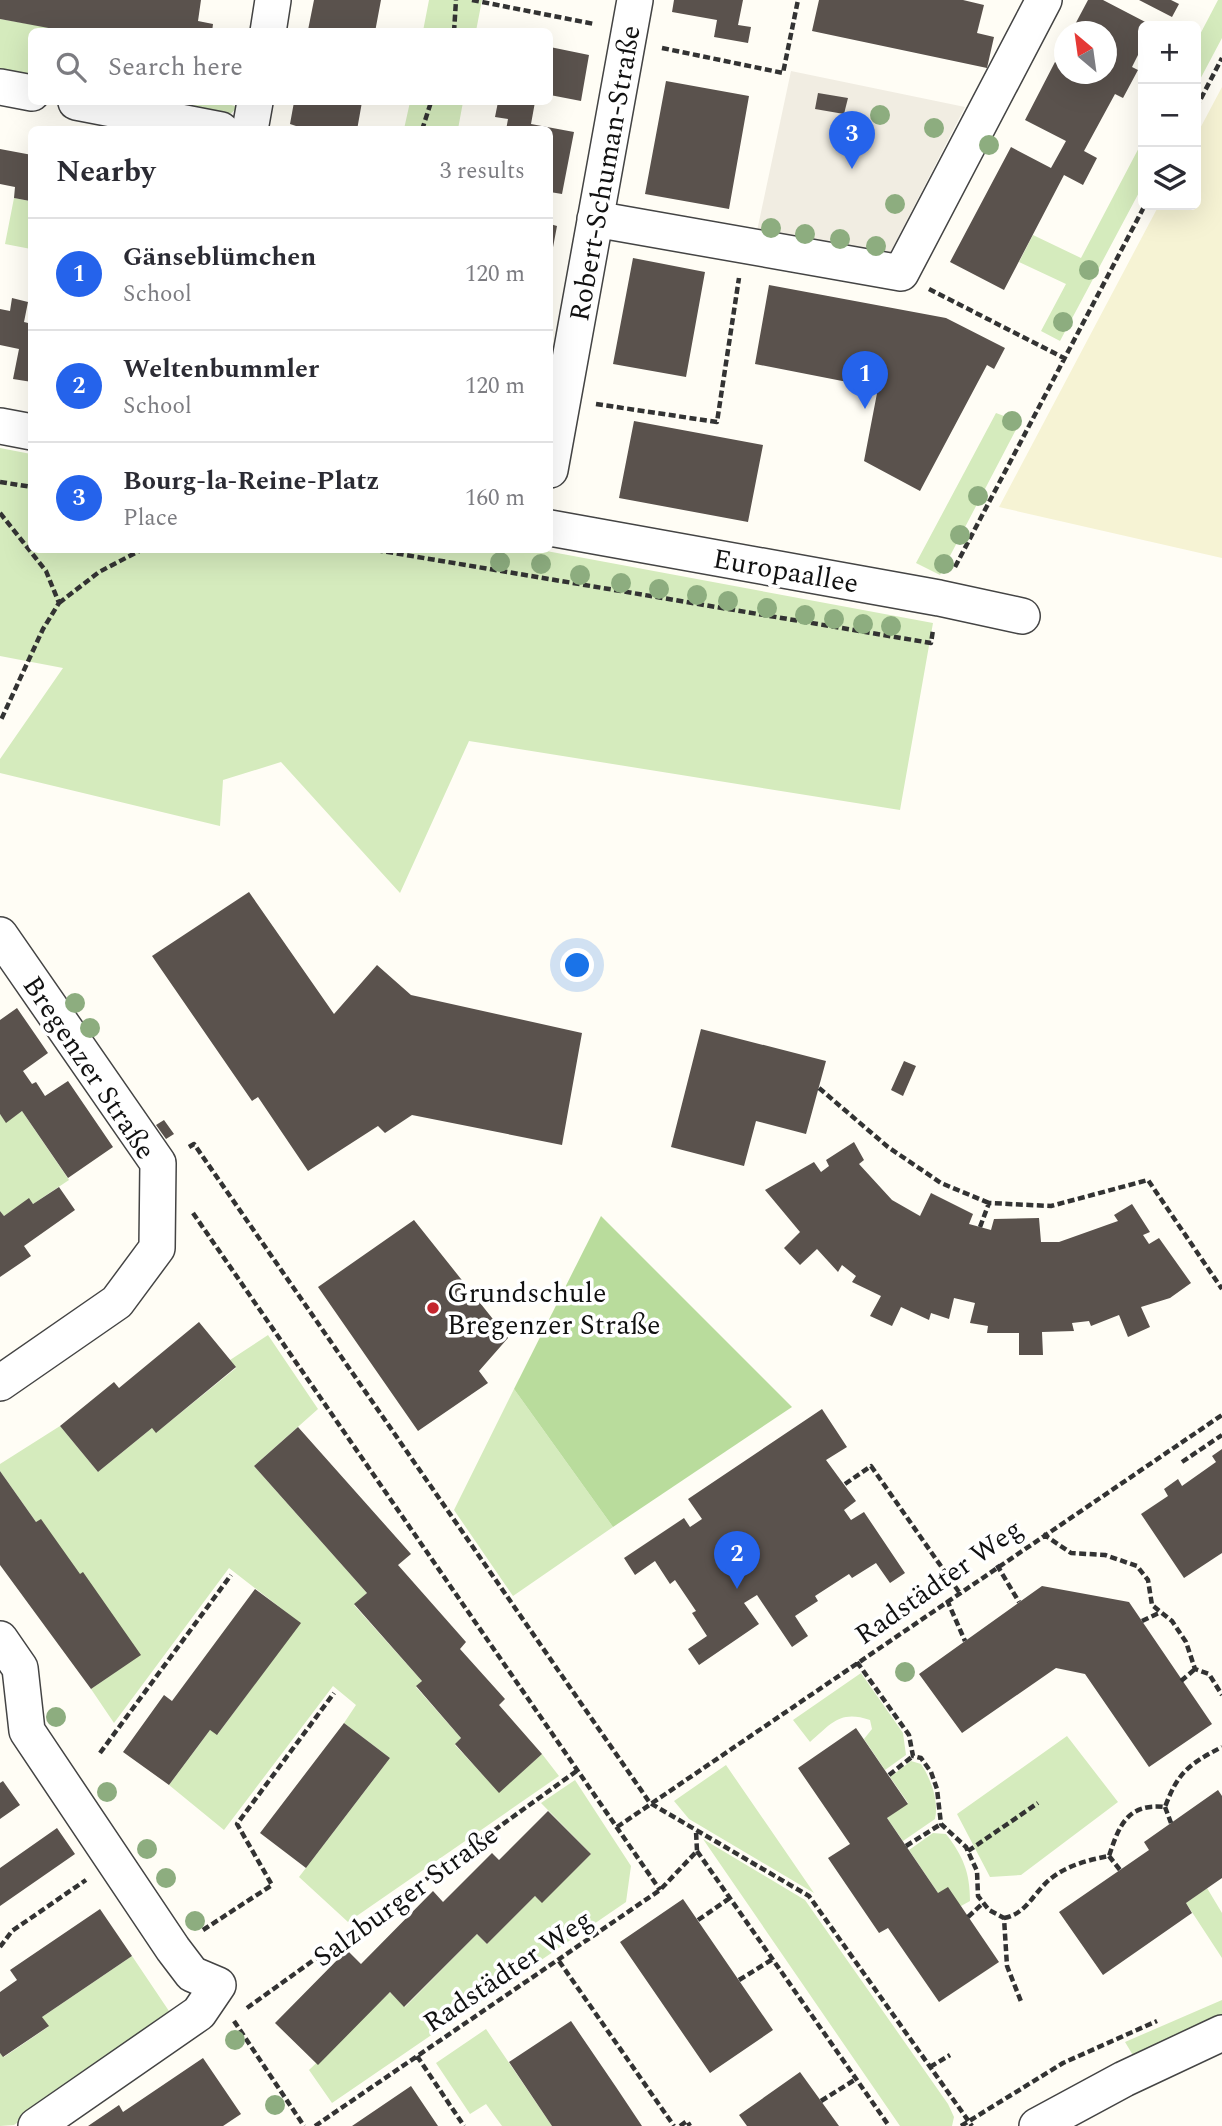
<!DOCTYPE html>
<html lang="en">
<head>
<meta charset="utf-8">
<style>
  :root { --surface:#fff; --page:#f7f7f7; --text:#2b2b33; --muted:#7c7c81; --line:#e1e1e2; --accent:#2563eb }
  body { margin:0; font-family:Spectral,serif; background:var(--page); color:var(--text) }
  .controls { position:absolute; right:21px; top:21px; display:grid; overflow:hidden; border-radius:10px; box-shadow:0 7px 28px #0002 }
  .controls button { width:63px; height:63px; display:grid; place-items:center; padding:0; border:0; border-bottom:2px solid var(--line); background:var(--surface); color:var(--text); font:35px sans-serif }
  .compass { position:absolute; left:1054px; top:21px; width:63px; height:63px; border-radius:50%; background:var(--surface); box-shadow:0 7px 28px #0002; rotate:331deg }
  .you { position:absolute; left:578px; top:966px; width:24px; height:24px; margin:-18px; border:5px solid #fff; border-radius:50%; background:#1a73e8; box-shadow:0 0 0 10px #1a73e833 }
  .badge { display:grid; place-items:center; width:46px; height:46px; border-radius:50%; background:var(--accent); color:#fff; font-size:23px; font-weight:700 }
  .pin { position:absolute; translate:-50% -58px; filter:drop-shadow(0 2px 4px #0008) }
  .pin::after { content:''; position:absolute; top:37px; width:24px; height:21px; background:inherit; clip-path:polygon(0 0,100% 0,50% 100%) }
  .list { margin:0; padding:0; list-style:none }
  h2 { display:flex; justify-content:space-between; align-items:center; height:91px; margin:0; padding:0 28px; font-size:30px }
  h2 small { font-size:23px; font-weight:400; color:var(--muted) }
  .list li { display:grid; grid-template-columns:46px 1fr auto; gap:21px; align-items:center; box-sizing:border-box; height:112px; padding:0 28px; border-top:2px solid var(--line) }
  .list b { display:block; font-size:26px; white-space:nowrap }
  .list p { margin:0; font-size:23px; white-space:nowrap; color:var(--muted) }
  .list em { font-size:23px; font-style:normal; color:var(--muted) }
  .icon { flex:none; width:38px; height:38px; fill:none; stroke:currentColor; stroke-width:2; stroke-linecap:round; stroke-linejoin:round }
  .map { position:relative; flex:none; width:1222px; height:2126px; overflow:hidden }
  .search { position:absolute; background:var(--surface); box-shadow:0 7px 28px #0002; left:28px; top:28px; width:525px; height:77px; display:flex; align-items:center; gap:18px; box-sizing:border-box; padding:0 24px; border-radius:10px; color:var(--muted); font-size:26px }
  .panel { position:absolute; background:var(--surface); box-shadow:0 7px 28px #0002; left:28px; top:126px; width:525px; height:427px; border-radius:10px }
  .map>svg:first-child { display:block }
  .farmland { fill:#f6f3d4 }
  .green { fill:#d5ebbd }
  .forest { fill:#b9dc9c }
  .plaza { fill:#f1ede2 }
  .building { fill:#5a524d }
  .lines { fill:none; stroke-linecap:round; stroke-linejoin:round }
  .minor-casing { stroke:#444; stroke-width:38 }
  .path { stroke:#333; stroke-width:4.5; stroke-dasharray:7 3.5; stroke-linecap:butt }
  .minor { stroke:#fff; stroke-width:35 }
  .tree { fill:#8dad7f }
  .poi-dot { fill:#c4262e; stroke:#fff; stroke-width:2.5 }
  .labels { text-anchor:middle; stroke-width:7; stroke-linejoin:round; paint-order:stroke }
  .street-label { font-size:28px; fill:#111; stroke:#fff }
  .poi-label { font-size:28px; fill:#111; stroke:#fff; text-anchor:start }
</style>
</head>
<body>
<div class="map">
<svg width="1222" height="2126" viewBox="0 0 1222 2126">
  <rect width="100%" height="100%" fill="#fffdf5"/>
  <!-- farmland -->
  <path class="farmland" d="M1222 87V558L999 507 1159 205H1196V136Z"/>
  <!-- green -->
  <path class="green" d="M429 0H482L476 31H423Z
    M1218 0H1222V38L1196 87V42Z
    M0 19 70 31 32 32 31 82 0 76Z
    M141 102H221L238 107 227 117Z
    M410 102H463L458 129H404Z
    M1143 140V185L1060 341 1041 331 1066 284 1019 262 1033 235 1081 258Z
    M31 193V249L5 244 14 198 30 201Z
    M996 413 1020 422 940 575 916 563Z
    M0 448 31 454 32 550H541L933 623 900 810 469 741 400 893 281 762 223 780 220 826 0 773V759L63 668 0 656Z
    M22 1111 69 1180 33 1204 29 1199 4 1216 0 1211V1114L6 1122Z
    M268 1335 318 1409 254 1466 367 1593 354 1605 422 1681 416 1687 461 1738 455 1745 499 1792 542 1754 559 1776 348 1922 299 1877 390 1758 344 1723 356 1705 333 1686 224 1830 169 1785 210 1730 218 1734 300 1623 229 1568 114 1723 91 1689 140 1655 36 1522 0 1471V1464L60 1426 98 1472 152 1428 157 1432 236 1368 230 1360Z
    M514 1389 613 1527 513 1596 454 1510Z
    M861 1673 903 1733 906 1755 885 1770 864 1739 872 1729 870 1720C840 1710 832 1723 810 1742L793 1720Z
    M1067 1736 1118 1802 1021 1875 990 1877 957 1814Z
    M911 1761 921 1764C931 1779 939 1801 935 1819L903 1841 887 1818 908 1803 890 1777Z
    M726 1765 814 1893 689 1819 674 1801Z
    M575 1780 631 1866 626 1902 332 2103 309 2070 390 1992 405 2007 477 1934 487 1944 535 1896 542 1902 591 1854 541 1803Z
    M933 1833 946 1834C963 1856 970 1872 970 1901L961 1906 938 1893 909 1850Z
    M703 1839 805 1900 948 2104 954 2117 952 2126H900Z
    M1207 1888 1222 1913V1958L1186 1903Z
    M132 1956 173 2017 14 2125 0 2126V2053L4 2057 48 2027 42 2017Z
    M1222 2000V2016L1134 2057 1125 2042Z
    M486 2029 552 2126H502L486 2104 470 2114 436 2063Z"/>
  <!-- forest -->
  <path class="forest" d="M601 1216 792 1407 613 1527 514 1389Z"/>
  <!-- plaza -->
  <path class="plaza" d="M791 71 965 107 887 259 757 231Z"/>
  <!-- building -->
  <path class="building" d="M0 0H201L198 21 213 24 212 32H70L0 19Z
    M314 0H381L375 32 308 30Z
    M674 0H743L738 25 751 27 748 43 714 37 717 20 672 12Z
    M819 0H963L984 5 977 33 994 37 987 68 812 31Z
    M1088 0H1103L1153 26H1143V45L1132 67 1138 70 1123 98 1115 94 1084 151 1097 158 1083 185 1064 175 1004 290 950 262 1011 147 1051 168 1066 141 1025 120 1055 62 1064 67V74H1076L1091 82 1096 74H1107V32H1071Z
    M1139 0H1171L1179 4 1172 17Z
    M550 47 589 55 581 101 550 95Z
    M666 81 749 96 729 209 645 194Z
    M818 93 848 98 844 114 815 109Z
    M294 102H362L357 130H308L290 124Z
    M498 102H535L531 124 574 132 562 194 550 192V130H506L508 119 495 117Z
    M0 149 32 155 30 201 14 198 15 187 0 184Z
    M550 224 557 226 551 258H550Z
    M633 258 705 272 686 377 613 364Z
    M769 285 946 318 1005 348 994 369 987 365 920 491 864 461 878 388 755 364Z
    M12 298 28 302 24 322 32 324V382L13 379 19 349 0 345V309L10 311Z
    M634 421 763 445 748 522 619 498Z
    M249 892 334 1014 377 965 411 995 582 1033 562 1145 412 1115 385 1133 378 1126 308 1171 258 1097 252 1101 152 956Z
    M17 1008 48 1053 23 1071 32 1084 36 1082 45 1096 68 1081 113 1147 68 1178 22 1111 6 1123 0 1114V1020Z
    M701 1029 826 1061 806 1134 756 1121 744 1166 671 1147Z
    M904 1061 916 1066 903 1096 891 1090Z
    M164 1120 174 1134 166 1139 156 1125Z
    M854 1142 864 1160 859 1164 892 1200 920 1216 931 1193 973 1214 969 1224 991 1230 994 1219 1039 1218 1041 1242H1059L1118 1221 1114 1215 1132 1204 1150 1232 1143 1235 1149 1244 1159 1238 1191 1283 1170 1298 1141 1307 1150 1327 1128 1337 1119 1315 1091 1326 1089 1321 1072 1323 1074 1331 1042 1332 1043 1355H1019V1333H987L988 1326 970 1323 975 1303 954 1298 949 1319 931 1313 929 1320 901 1307 892 1326 870 1316 881 1296 852 1282 856 1276 842 1265 838 1272 817 1249 800 1265 784 1248 800 1232 765 1190 814 1162 821 1172 829 1166 826 1160Z
    M59 1187 75 1210 24 1246 31 1256 0 1277V1211L4 1216 29 1198 33 1204Z
    M414 1220 508 1338 479 1371 488 1383 418 1431 318 1287Z
    M199 1322 236 1367 156 1433 152 1428 98 1472 60 1426 114 1382 119 1388Z
    M822 1409 847 1447 826 1460 856 1501 844 1510 851 1520 864 1512 905 1573 890 1583 876 1563 852 1578 849 1574 815 1596 818 1601 795 1616 808 1636 792 1647 757 1595 744 1603 759 1624 699 1665 688 1649 707 1636 692 1613 696 1611 675 1580 670 1584 655 1561 635 1575 624 1558 684 1518 690 1527 702 1519 688 1499Z
    M298 1427 411 1554 398 1565 466 1642 460 1649 505 1699 499 1705 542 1754 499 1793 455 1744 461 1738 416 1686 422 1681 354 1604 367 1593 254 1466Z
    M1222 1449V1553L1184 1578 1141 1514 1168 1496 1164 1489 1178 1479 1182 1486 1216 1462 1212 1456Z
    M0 1471 36 1522 41 1519 80 1574 83 1572 141 1655 91 1689 0 1565Z
    M1042 1586 1129 1602 1212 1724 1149 1767 1085 1674 1056 1668 962 1733 919 1674Z
    M255 1589 301 1623 217 1735 210 1730 169 1785 123 1752 164 1695 172 1701Z
    M344 1723 390 1758 306 1868 260 1833Z
    M856 1728 908 1804 887 1818 938 1893 948 1887 999 1962 939 2002 888 1928 879 1933 828 1858 850 1844 798 1768Z
    M3 1781 20 1805 0 1819V1783Z
    M1218 1790 1222 1796V1878L1186 1903 1192 1913 1103 1975 1059 1912 1149 1850 1144 1842Z
    M548 1811 591 1854 542 1903 535 1896 487 1944 477 1934 404 2007 390 1992 318 2065 275 2023 347 1950 361 1964 433 1891 443 1902 492 1853 499 1860Z
    M57 1828 75 1854 0 1906V1868Z
    M683 1899 773 2030 710 2073 620 1942Z
    M100 1909 132 1956 42 2017 49 2026 3 2057 0 2053V1992L17 1980 10 1970Z
    M571 2021 616 2087 642 2126H552L509 2062Z
    M203 2058 241 2114 223 2126H88L119 2105 123 2112Z
    M800 2072 839 2126H747L739 2115Z
    M411 2086 438 2126H352Z"/>
  <g class="lines">
    <defs>
      <path id="minor" d="M268 32 273 0
        M0 87 32 93
        M76 102 221 130
        M250 130 255 102
        M595 219 901 273 1044 0
        M0 426 32 432
        M550 470 635 0
        M550 528 939 598 1022 616
        M0 935 158 1163 157 1248 117 1302 0 1383
        M0 1639 20 1668 27 1731 173 1949 192 1974 218 1985 199 2013 36 2126
        M1037 2126 1124 2079 1222 2033"/>
    </defs>
    <!-- minor casing -->
    <use href="#minor" class="minor-casing"/>
    <!-- path -->
    <path class="path" d="M472 0 594 24
      M454 32 456 0
      M662 48 783 73 798 0
      M1196 108 1222 58
      M422 130 431 102
      M929 289 1064 358
      M596 404 717 422 739 278
      M0 482 32 487
      M0 513 46 571 59 603 43 629 0 722
      M376 550 931 643 933 630
      M955 567 1145 205
      M59 603 99 572 141 550
      M819 1088 888 1147 941 1183 989 1203
      M189 1147 194 1144 650 1803 809 1896 972 2126
      M193 1213 660 1890
      M980 1227 989 1203 1051 1206 1148 1180 1222 1289
      M1182 1462 1222 1435
      M845 1484 871 1466 959 1592
      M1043 1534 1071 1553 1105 1555 1137 1566 1148 1580 1152 1605 1172 1621 1186 1642 1195 1669 1209 1674 1222 1695
      M997 1565 1019 1602
      M947 1600 965 1641
      M1142 1621 1159 1613
      M857 1662 909 1735 913 1756 921 1758 931 1772 937 1789 941 1824 966 1847 977 1871 978 1896 989 1910 1004 1918 1007 1966 1022 2004
      M1181 1681 1195 1669
      M100 1753 231 1575
      M889 1775 913 1756
      M1165 1807 1171 1823
      M617 1827 1222 1415
      M906 1846 941 1824
      M697 1851 889 2126
      M968 1851 1038 1803
      M1109 1856 1120 1870
      M968 1917 982 1904
      M1004 1918C1026 1914 1033 1894 1049 1880 1065 1866 1088 1860 1109 1856 1119 1826 1127 1803 1165 1807 1178 1772 1189 1764 1222 1747
      M698 1920 730 1898
      M203 1930 272 1885 237 1824 334 1693
      M0 1947 12 1931 86 1880
      M559 1961 674 2126
      M739 1980 773 1959
      M247 2008 578 1770
      M234 2021 304 2126
      M417 2056 464 2126
      M930 2067 950 2055
      M821 2101 856 2079
      M315 2126 660 1890 697 1851 696 1831
      M680 2126 687 2121 690 2126
      M961 2126 1063 2063 1157 2021"/>
    <!-- minor -->
    <use href="#minor" class="minor"/>
  </g>
  <!-- trees -->
  <g class="tree">
    <circle cx="880" cy="115" r="10"/>
    <circle cx="934" cy="128" r="10"/>
    <circle cx="989" cy="145" r="10"/>
    <circle cx="895" cy="204" r="10"/>
    <circle cx="771" cy="228" r="10"/>
    <circle cx="805" cy="234" r="10"/>
    <circle cx="840" cy="239" r="10"/>
    <circle cx="876" cy="246" r="10"/>
    <circle cx="1089" cy="270" r="10"/>
    <circle cx="1063" cy="322" r="10"/>
    <circle cx="1012" cy="421" r="10"/>
    <circle cx="978" cy="496" r="10"/>
    <circle cx="960" cy="535" r="10"/>
    <circle cx="500" cy="562" r="10"/>
    <circle cx="541" cy="564" r="10"/>
    <circle cx="944" cy="564" r="10"/>
    <circle cx="580" cy="575" r="10"/>
    <circle cx="621" cy="583" r="10"/>
    <circle cx="659" cy="589" r="10"/>
    <circle cx="697" cy="595" r="10"/>
    <circle cx="728" cy="601" r="10"/>
    <circle cx="767" cy="608" r="10"/>
    <circle cx="805" cy="615" r="10"/>
    <circle cx="834" cy="619" r="10"/>
    <circle cx="863" cy="624" r="10"/>
    <circle cx="891" cy="626" r="10"/>
    <circle cx="75" cy="1003" r="10"/>
    <circle cx="90" cy="1028" r="10"/>
    <circle cx="905" cy="1672" r="10"/>
    <circle cx="56" cy="1717" r="10"/>
    <circle cx="107" cy="1792" r="10"/>
    <circle cx="147" cy="1849" r="10"/>
    <circle cx="166" cy="1878" r="10"/>
    <circle cx="195" cy="1921" r="10"/>
    <circle cx="235" cy="2040" r="10"/>
    <circle cx="275" cy="2105" r="10"/>
  </g>
  <!-- markers -->
  <circle class="poi-dot" cx="433" cy="1308" r="7"/>
  <g class="labels">
    <!-- street labels -->
    <g class="street-label">
      <text transform="translate(604 173) rotate(-80)" y="10">Robert-Schuman-Straße</text>
      <text transform="translate(786 570) rotate(10)" y="10">Europaallee</text>
      <text transform="translate(90 1067) rotate(56)" y="10">Bregenzer Straße</text>
      <text transform="translate(938 1581) rotate(-35)" y="10">Radstädter Weg</text>
      <text transform="translate(405 1895) rotate(-36)" y="10">Salzburger Straße</text>
      <text transform="translate(507 1970) rotate(-34)" y="10">Radstädter Weg</text>
    </g>
    <!-- poi labels -->
    <g class="poi-label">
      <text x="447" y="1302">Grundschule<tspan x="447" dy="32">Bregenzer Straße</tspan></text>
    </g>
  </g>
</svg>
<div class="controls">
<button>+</button>
<button>−</button>
<button><svg class="icon" aria-label="layers" viewBox="0 0 24 24"><path d="M12 4l9 5-9 5-9-5zM3 14l9 5 9-5"/></svg></button>
</div>
<svg class="compass" viewBox="-18 -18 36 36"><path d="M0-13l5 13h-10z" fill="#e53935"/><path d="M0 13l5-13h-10z" fill="#7c7c81"/></svg>
<div class="you"></div>
<div class="pin badge" style="left:865px;top:409px">1</div>
<div class="pin badge" style="left:737px;top:1589px">2</div>
<div class="pin badge" style="left:852px;top:169px">3</div>
<div class="search"><svg class="icon" aria-label="search" viewBox="0 0 24 24"><circle cx="10" cy="10" r="6"/><path d="M15 15l6 6"/></svg>Search here</div>
<section class="panel">
<h2>Nearby<small>3 results</small></h2>
<ul class="list">
<li><span class="badge">1</span><div><b>Gänseblümchen</b><p>School</p></div><em>120 m</em></li>
<li><span class="badge">2</span><div><b>Weltenbummler</b><p>School</p></div><em>120 m</em></li>
<li><span class="badge">3</span><div><b>Bourg-la-Reine-Platz</b><p>Place</p></div><em>160 m</em></li>
</ul>
</section>
</div>
</body>
</html>
